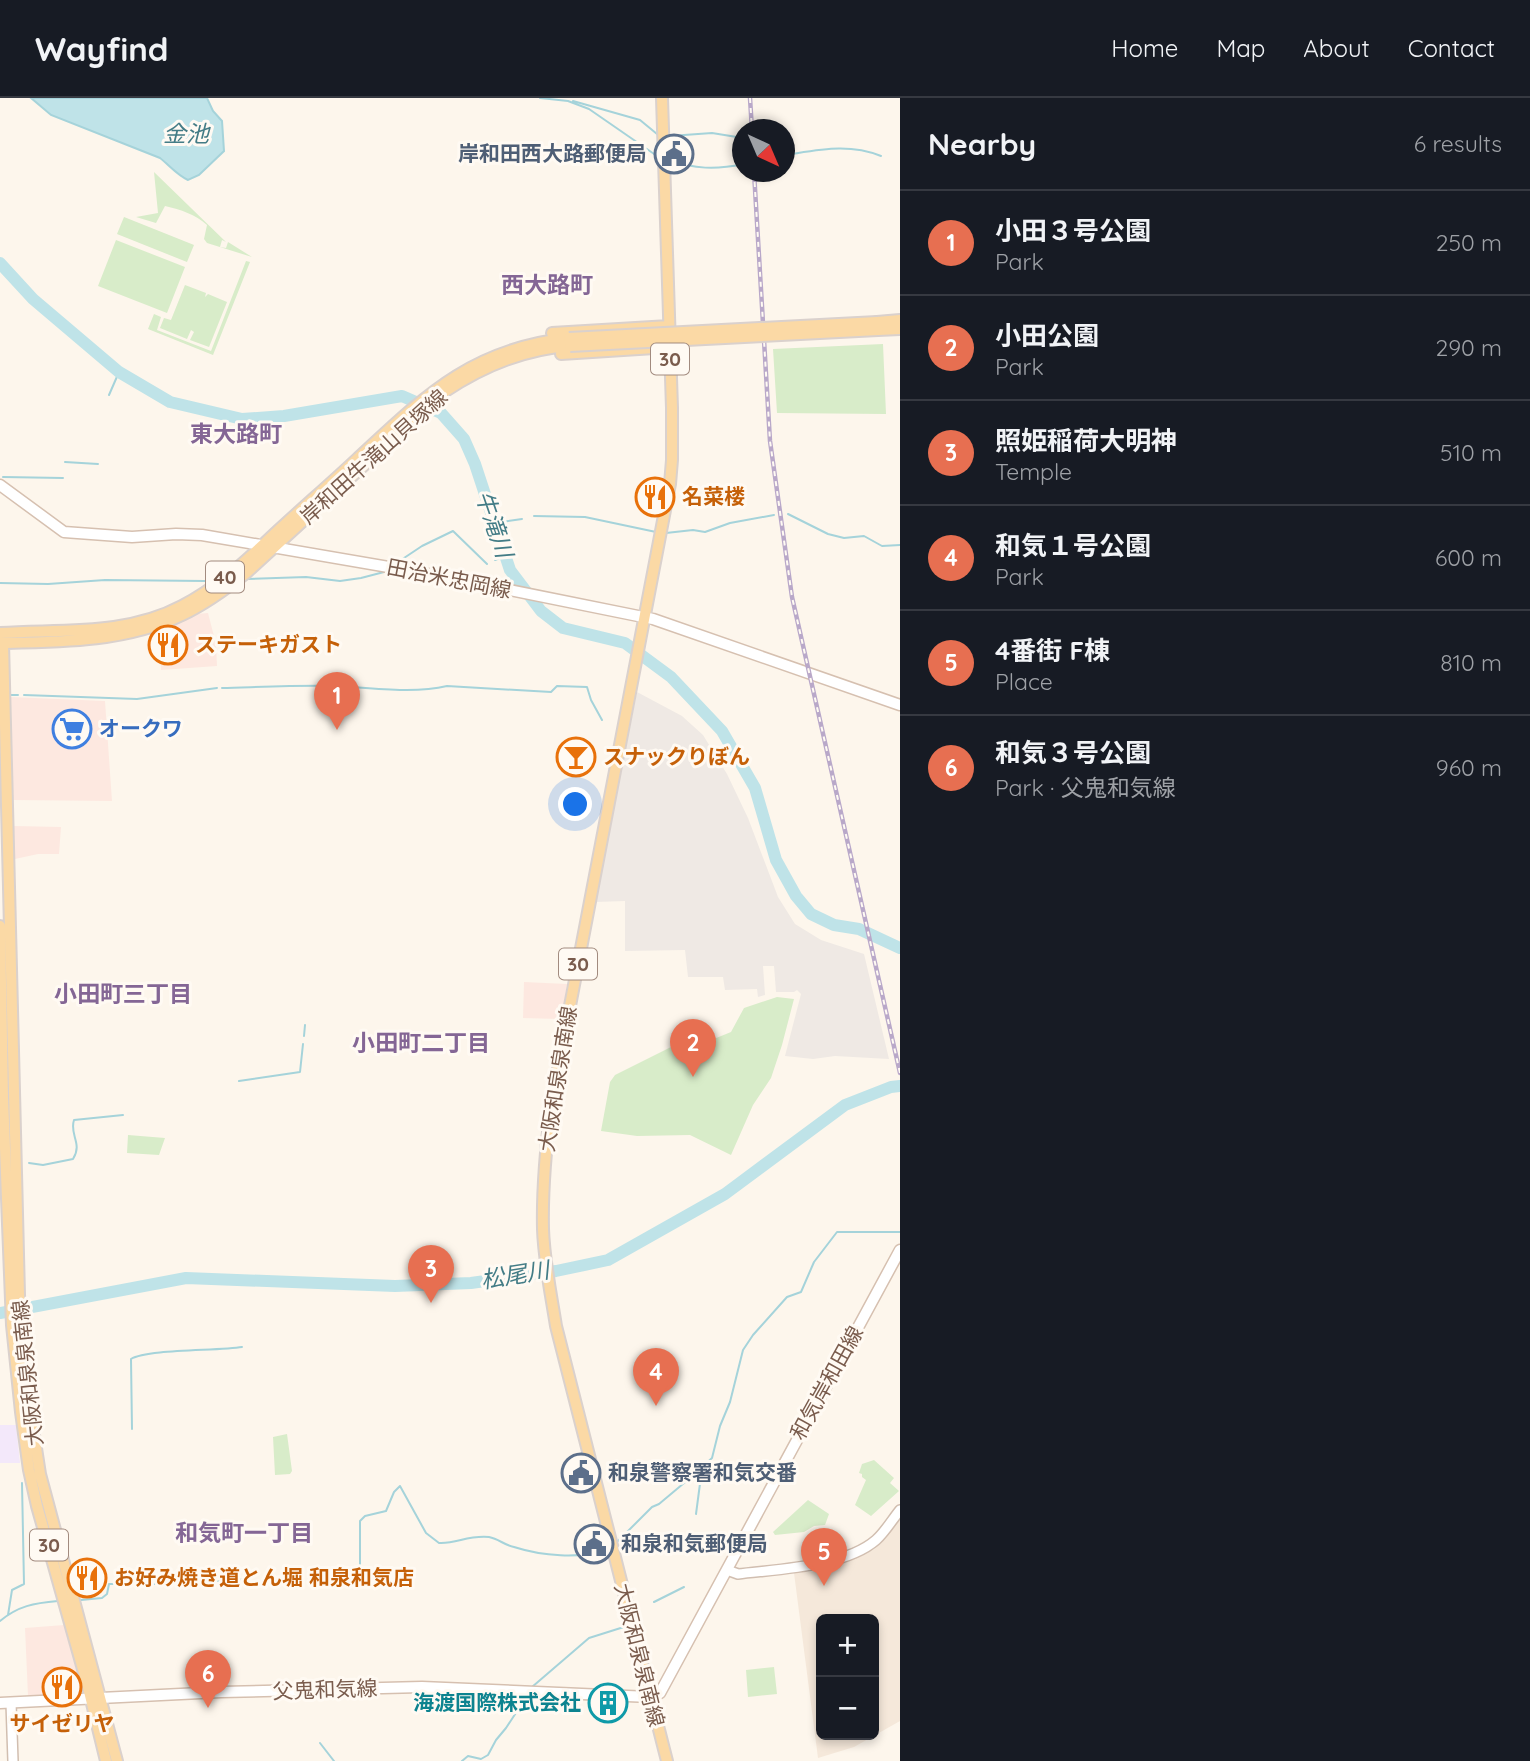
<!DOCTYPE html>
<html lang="en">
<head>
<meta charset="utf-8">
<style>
  :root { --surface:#171b24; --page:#20242c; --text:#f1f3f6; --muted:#9ea1a6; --line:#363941; --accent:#e76f51 }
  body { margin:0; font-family:Quicksand,"Noto Sans JP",sans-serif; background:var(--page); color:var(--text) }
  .controls { position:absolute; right:21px; bottom:21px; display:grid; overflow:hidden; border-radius:10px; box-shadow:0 4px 10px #0003 }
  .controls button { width:63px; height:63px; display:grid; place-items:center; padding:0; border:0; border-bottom:2px solid var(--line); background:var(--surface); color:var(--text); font:35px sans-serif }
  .compass { position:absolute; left:732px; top:21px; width:63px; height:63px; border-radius:50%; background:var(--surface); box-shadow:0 4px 10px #0003; rotate:136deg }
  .you { position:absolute; left:576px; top:707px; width:24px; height:24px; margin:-18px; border:5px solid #fff; border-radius:50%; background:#1a73e8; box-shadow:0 0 0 10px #1a73e833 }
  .badge { display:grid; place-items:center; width:46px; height:46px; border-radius:50%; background:var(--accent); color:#fff; font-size:23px; font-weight:700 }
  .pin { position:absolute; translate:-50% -58px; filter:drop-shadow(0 2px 4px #0008) }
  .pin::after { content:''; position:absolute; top:37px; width:24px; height:21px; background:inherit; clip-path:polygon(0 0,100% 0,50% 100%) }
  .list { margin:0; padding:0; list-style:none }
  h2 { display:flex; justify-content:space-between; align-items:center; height:91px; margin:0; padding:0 28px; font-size:30px }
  h2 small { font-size:23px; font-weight:400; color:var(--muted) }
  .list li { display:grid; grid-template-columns:46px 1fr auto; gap:21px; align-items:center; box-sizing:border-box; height:105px; padding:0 28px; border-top:2px solid var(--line) }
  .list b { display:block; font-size:26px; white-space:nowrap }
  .list p { margin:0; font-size:23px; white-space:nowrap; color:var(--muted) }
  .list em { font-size:23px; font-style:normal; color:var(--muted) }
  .map { position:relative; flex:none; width:900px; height:1663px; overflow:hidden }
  header { display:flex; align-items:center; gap:42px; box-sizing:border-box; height:98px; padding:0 35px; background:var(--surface); border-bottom:2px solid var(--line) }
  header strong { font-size:33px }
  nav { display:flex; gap:38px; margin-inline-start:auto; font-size:24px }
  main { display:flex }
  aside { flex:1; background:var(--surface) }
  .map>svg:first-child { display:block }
  .residential { fill:#f5e8da; fill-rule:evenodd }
  .commercial { fill:#fde8e0 }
  .industrial { fill:#efe9e4 }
  .education { fill:#f3e8fa }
  .green { fill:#d8ecc9 }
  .water { fill:#bfe3e8; stroke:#a5d3da; stroke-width:2 }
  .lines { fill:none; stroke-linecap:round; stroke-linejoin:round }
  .stream { stroke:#a5d3da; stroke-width:2 }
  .river { stroke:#bfe3e8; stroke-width:12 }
  .tertiary-casing { stroke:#d1beb0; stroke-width:12 }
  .secondary-casing { stroke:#d6c0b0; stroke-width:13 }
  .primary-casing { stroke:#dad1cd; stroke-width:14 }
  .tertiary { stroke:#fff; stroke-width:9 }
  .secondary { stroke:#fff; stroke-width:10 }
  .primary { stroke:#fbd9a5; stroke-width:10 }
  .rail-casing { stroke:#b9a8c9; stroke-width:4.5 }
  .rail { stroke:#fffaf3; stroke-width:2; stroke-dasharray:5; stroke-linecap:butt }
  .primary-bridge-casing { stroke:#dad1cd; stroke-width:14; stroke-linecap:butt }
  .primary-bridge { stroke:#fbd9a5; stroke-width:10 }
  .labels { text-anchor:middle; stroke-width:6; stroke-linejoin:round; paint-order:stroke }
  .shield { fill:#fffaf3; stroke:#a28b7f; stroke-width:2 }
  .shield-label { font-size:19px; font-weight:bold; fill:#7a5c4d }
  .service-label { font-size:21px; font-weight:bold; fill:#4e5e75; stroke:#fffaf3; text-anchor:start }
  .street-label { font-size:21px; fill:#7a5c4d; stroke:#fffaf3 }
  .food-label { font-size:21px; font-weight:bold; fill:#c56008; stroke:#fffaf3; text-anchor:start }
  .shop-label { font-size:21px; font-weight:bold; fill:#366cbe; stroke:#fffaf3; text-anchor:start }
  .culture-label { font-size:21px; font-weight:bold; fill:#0d838f; stroke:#fffaf3; text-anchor:end }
  .water-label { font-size:23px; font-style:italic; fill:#437c86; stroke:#fffaf3 }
  .neighbourhood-label { font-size:23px; font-weight:bold; fill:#846695; stroke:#fffaf3 }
</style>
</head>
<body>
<header>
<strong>Wayfind</strong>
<nav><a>Home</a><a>Map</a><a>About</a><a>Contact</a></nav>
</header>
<main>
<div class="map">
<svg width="900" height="1663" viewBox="0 0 900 1663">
  <rect width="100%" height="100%" fill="#fdf6ec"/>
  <!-- residential -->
  <path class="residential" d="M900 1420V1623L854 1649 818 1660 794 1475 826 1472 875 1451ZM821 1521H874V1637H821Z"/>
  <!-- commercial -->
  <path class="commercial" d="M208 515 216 546 217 568 161 572 159 532 195 516Z
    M11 599 105 603 112 703 13 702Z
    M14 728 61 729 59 756H38L15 761Z
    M524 884 567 886 562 919 559 921 523 920Z
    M64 1527 80 1585 73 1596 28 1598 25 1530Z"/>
  <!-- industrial -->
  <path class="industrial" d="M637 594 682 618 703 637 727 676 748 720 778 799 795 826 821 842 864 856 889 961 835 958 813 961 785 958 801 896 797 892 794 894H776L774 868H763L765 897 758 899 757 891 725 892 723 879H688L685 852 625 853V803L595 804Z"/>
  <!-- education -->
  <path class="education" d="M0 1327H16L20 1365H0Z"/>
  <!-- green -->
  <path class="green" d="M154 74 226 144 222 142 220 149 226 150 228 144 252 159 207 145 204 141 207 127C195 116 181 112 165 108L156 125 136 119 158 115Z
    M124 119 194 147 187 164 117 136Z
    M116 142 185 169 167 215 98 188Z
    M246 163 250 164 213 257 148 231 154 216 161 219 157 232 211 253Z
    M185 187 206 195 205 199 208 196 227 204 209 249 190 242 194 234 191 232 187 241 160 230 164 220 171 222Z
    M883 246 886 316 777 315 773 251Z
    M777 899 794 901 782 947 771 980 753 1007 731 1057 690 1037 637 1038 601 1033 610 984 615 977 671 949 699 947 731 934 744 910Z
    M128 1037 165 1040 159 1057 127 1055Z
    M287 1336 292 1373 290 1376 275 1377 273 1339Z
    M874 1362 894 1380 890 1385 899 1393 871 1418 855 1407 866 1382 862 1379V1376L859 1375 862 1366Z
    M808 1402 829 1416 825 1427 814 1428 804 1434 775 1437 773 1434Z
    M774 1569 777 1596 748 1599 746 1572Z"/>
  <!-- water -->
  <path class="water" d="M31 0H207L213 13 222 23 224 53 199 77 188 82C177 77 169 67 160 60L51 17Z"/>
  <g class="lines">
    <!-- stream -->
    <path class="stream" d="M540 0 568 3 589 11 657 58
      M573 3 640 22 657 36
      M670 38 712 35 743 40
      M785 57C819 52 848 45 881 58
      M669 62C694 71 716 72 743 66
      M109 297 119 274
      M65 364 98 366
      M3 379 63 380
      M788 416 828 436 844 440 864 438 882 448 900 447
      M534 418 585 419 656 434
      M495 425 522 421
      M666 435 693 432 705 434 730 425 774 417
      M495 462 505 458
      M395 466 422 448 453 433 487 466
      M247 481 306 479 340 483 361 480 384 474
      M0 485 48 486 105 482 205 483
      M222 590C260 589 299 587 337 588 371 590 414 596 447 588L551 594 557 588 587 589 591 602 602 622
      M10 597H18
      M24 597 137 601 217 590
      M304 938 305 927
      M239 983 300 974 303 946
      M29 1065 43 1067 73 1061C83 1045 69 1037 74 1022L123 1017
      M132 1331 131 1261C147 1251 218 1253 242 1249
      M700 1371 712 1360 720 1328 730 1304 743 1252 753 1237 787 1199 801 1194 814 1164 837 1134H900
      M696 1416 701 1378
      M617 1444 652 1409 659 1406 696 1375
      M360 1477V1423L365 1418 386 1413 394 1394 400 1388 426 1435 439 1445C457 1446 467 1437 489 1439 499 1441 504 1447 514 1449 542 1458 579 1461 607 1452
      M215 1483H232L247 1480
      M81 1502 102 1500 107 1496 109 1486H215
      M654 1504 684 1489
      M8 1517 12 1492 24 1486 22 1385
      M0 1523C18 1508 34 1505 58 1503
      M532 1589 589 1540 627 1528
      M320 1645 334 1663
      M462 1663 468 1658 481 1661 488 1657 496 1642 506 1630 527 1598"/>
    <!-- river -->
    <path class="river" d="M0 165 33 201 119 274 170 304 242 321 284 318 402 298 441 315 464 341 475 366 510 472 541 513 563 530 625 545 671 579 722 633 755 690 776 762 796 798 811 816 834 827 859 831 900 850
      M0 1215 186 1180 395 1188 471 1185 556 1173 608 1162 725 1096 845 1007 891 989 900 988"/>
    <defs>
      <path id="tertiary" d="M727 1472 738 1476C778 1471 845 1469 876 1442 885 1434 892 1422 900 1412
        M11 1605 13 1663"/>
      <path id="secondary" d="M0 387 64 434 132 439 176 436 202 437 435 477 653 521 900 607
        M0 1605 221 1594 422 1589 650 1599 660 1595 900 1152"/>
      <path id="primary" d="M662 0 672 310V362L670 386 551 1007C546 1048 542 1089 543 1131 544 1163 551 1196 556 1228L667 1663
        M877 224 900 222
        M878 232 900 231
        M552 235 669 228
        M561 256 670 249
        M0 535C61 531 126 538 182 508 215 491 244 465 270 440 299 413 328 388 357 361 425 298 471 251 569 240
        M0 545C61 544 126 544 182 517 205 506 226 491 246 475L444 294C483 268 523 251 570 248
        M3 545 19 1197 26 1285 40 1376 117 1663
        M0 828 3 999 12 1227 21 1314 29 1372 37 1408 88 1589 106 1663"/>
    </defs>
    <!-- tertiary casing -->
    <use href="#tertiary" class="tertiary-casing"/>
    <!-- secondary casing -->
    <use href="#secondary" class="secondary-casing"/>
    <!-- primary casing -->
    <use href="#primary" class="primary-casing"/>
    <!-- tertiary -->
    <use href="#tertiary" class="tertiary"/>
    <!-- secondary -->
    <use href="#secondary" class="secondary"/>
    <!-- primary -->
    <use href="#primary" class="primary"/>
    <defs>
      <path id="rail" d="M750 0 752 32
        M754 74 770 343 792 499 900 975"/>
    </defs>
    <!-- rail casing -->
    <use href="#rail" class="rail-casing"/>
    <!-- rail -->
    <use href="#rail" class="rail"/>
    <defs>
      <path id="primary-bridge" d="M569 240 877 224
        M570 248 878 232"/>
    </defs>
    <!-- primary-bridge casing -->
    <use href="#primary-bridge" class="primary-bridge-casing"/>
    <!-- primary-bridge -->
    <use href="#primary-bridge" class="primary-bridge"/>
  </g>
  <!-- icons -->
  <defs>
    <symbol id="civic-ring" viewBox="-11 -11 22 22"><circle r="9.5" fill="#fffaf3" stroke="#5c6f8a" stroke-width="1.5"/><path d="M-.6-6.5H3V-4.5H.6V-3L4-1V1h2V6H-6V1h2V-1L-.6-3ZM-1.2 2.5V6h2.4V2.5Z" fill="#5c6f8a"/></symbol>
    <symbol id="restaurant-ring" viewBox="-11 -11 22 22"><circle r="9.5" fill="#fffaf3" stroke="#e8710a" stroke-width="1.5"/><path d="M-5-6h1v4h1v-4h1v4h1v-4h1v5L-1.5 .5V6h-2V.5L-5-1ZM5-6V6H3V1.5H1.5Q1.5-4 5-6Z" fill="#e8710a"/></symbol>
    <symbol id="supermarket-ring" viewBox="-11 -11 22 22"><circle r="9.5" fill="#fffaf3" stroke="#3f7fe0" stroke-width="1.5"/><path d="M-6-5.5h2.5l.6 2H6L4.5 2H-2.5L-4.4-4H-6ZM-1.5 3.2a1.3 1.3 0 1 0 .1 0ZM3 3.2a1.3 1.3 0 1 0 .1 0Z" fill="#3f7fe0"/></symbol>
    <symbol id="bar-ring" viewBox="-11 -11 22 22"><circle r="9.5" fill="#fffaf3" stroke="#e8710a" stroke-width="1.5"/><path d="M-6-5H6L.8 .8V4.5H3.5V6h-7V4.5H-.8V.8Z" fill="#e8710a"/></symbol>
    <symbol id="building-ring" viewBox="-11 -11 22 22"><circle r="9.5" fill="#fffaf3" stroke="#0f9aa8" stroke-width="1.5"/><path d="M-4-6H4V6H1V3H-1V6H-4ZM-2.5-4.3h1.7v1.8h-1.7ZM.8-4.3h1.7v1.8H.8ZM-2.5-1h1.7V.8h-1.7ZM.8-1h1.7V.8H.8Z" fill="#0f9aa8"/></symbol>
  </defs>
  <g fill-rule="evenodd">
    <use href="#civic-ring" x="652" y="34" width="44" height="44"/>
    <use href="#restaurant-ring" x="633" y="377" width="44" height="44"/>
    <use href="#restaurant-ring" x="146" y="525" width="44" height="44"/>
    <use href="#supermarket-ring" x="50" y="609" width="44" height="44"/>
    <use href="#bar-ring" x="554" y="637" width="44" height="44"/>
    <use href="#civic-ring" x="559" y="1353" width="44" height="44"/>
    <use href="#civic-ring" x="572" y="1424" width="44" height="44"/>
    <use href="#restaurant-ring" x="65" y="1458" width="44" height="44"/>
    <use href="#restaurant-ring" x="40" y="1567" width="44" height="44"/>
    <use href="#building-ring" x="586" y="1583" width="44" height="44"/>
  </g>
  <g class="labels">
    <!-- shield labels -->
    <g class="shield">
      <rect x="651" y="245.5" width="38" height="31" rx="5"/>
      <rect x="206" y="463.5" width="38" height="31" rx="5"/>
      <rect x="559" y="850.5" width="38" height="31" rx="5"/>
      <rect x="30" y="1431.5" width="38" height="31" rx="5"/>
    </g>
    <g class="shield-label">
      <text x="670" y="268">30</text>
      <text x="225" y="486">40</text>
      <text x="578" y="873">30</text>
      <text x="49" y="1454">30</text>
    </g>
    <!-- service labels -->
    <g class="service-label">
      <text x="647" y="63" text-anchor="end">岸和田西大路郵便局</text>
      <text x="608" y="1382">和泉警察署和気交番</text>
      <text x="621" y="1453">和泉和気郵便局</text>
    </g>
    <!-- street labels -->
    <g class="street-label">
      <text transform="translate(374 359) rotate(-42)" y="7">岸和田牛滝山貝塚線</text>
      <text transform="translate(449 481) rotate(11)" y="7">田治米忠岡線</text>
      <text transform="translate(558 981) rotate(-81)" y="7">大阪和泉泉南線</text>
      <text transform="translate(28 1275) rotate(-96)" y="7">大阪和泉泉南線</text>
      <text transform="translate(827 1285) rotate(-61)" y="7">和気岸和田線</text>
      <text transform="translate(639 1557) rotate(76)" y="7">大阪和泉泉南線</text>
      <text transform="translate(325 1592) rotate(-2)" y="7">父鬼和気線</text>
    </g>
    <!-- food labels -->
    <g class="food-label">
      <text x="682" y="406">名菜楼</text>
      <text x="195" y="554">ステーキガスト</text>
      <text x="603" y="666">スナックりぼん</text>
      <text x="114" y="1487">お好み焼き道とん堀 和泉和気店</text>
      <text x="62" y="1633" text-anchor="middle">サイゼリヤ</text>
    </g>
    <!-- shop labels -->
    <g class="shop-label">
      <text x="99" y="638">オークワ</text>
    </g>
    <!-- culture labels -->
    <g class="culture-label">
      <text x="581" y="1612">海渡国際株式会社</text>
    </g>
    <!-- water labels -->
    <g class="water-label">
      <text x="186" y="44">金池</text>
      <text transform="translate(494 426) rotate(71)" y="8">牛滝川</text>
      <text transform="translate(515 1177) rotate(-9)" y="8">松尾川</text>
    </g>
    <!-- neighbourhood labels -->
    <g class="neighbourhood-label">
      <text x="547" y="195">西大路町</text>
      <text x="236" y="344">東大路町</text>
      <text x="123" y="904">小田町三丁目</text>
      <text x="421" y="953">小田町二丁目</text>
      <text x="244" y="1443">和気町一丁目</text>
    </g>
  </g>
</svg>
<div class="controls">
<button>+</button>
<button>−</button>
</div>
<svg class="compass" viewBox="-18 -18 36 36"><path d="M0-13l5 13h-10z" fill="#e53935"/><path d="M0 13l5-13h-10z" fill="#9ea1a6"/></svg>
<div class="you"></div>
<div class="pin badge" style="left:337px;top:632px">1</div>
<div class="pin badge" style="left:693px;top:979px">2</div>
<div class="pin badge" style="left:431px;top:1205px">3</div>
<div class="pin badge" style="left:656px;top:1308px">4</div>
<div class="pin badge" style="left:824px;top:1488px">5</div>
<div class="pin badge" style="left:208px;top:1610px">6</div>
</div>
<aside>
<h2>Nearby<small>6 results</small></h2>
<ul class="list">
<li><span class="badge">1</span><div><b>小田３号公園</b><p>Park</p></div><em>250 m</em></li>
<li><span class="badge">2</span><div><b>小田公園</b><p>Park</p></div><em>290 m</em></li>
<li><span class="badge">3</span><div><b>照姫稲荷大明神</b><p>Temple</p></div><em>510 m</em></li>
<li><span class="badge">4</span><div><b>和気１号公園</b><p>Park</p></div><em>600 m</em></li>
<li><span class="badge">5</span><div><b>4番街 F棟</b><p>Place</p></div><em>810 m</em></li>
<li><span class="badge">6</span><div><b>和気３号公園</b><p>Park · 父鬼和気線</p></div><em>960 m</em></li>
</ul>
</aside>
</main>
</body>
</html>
